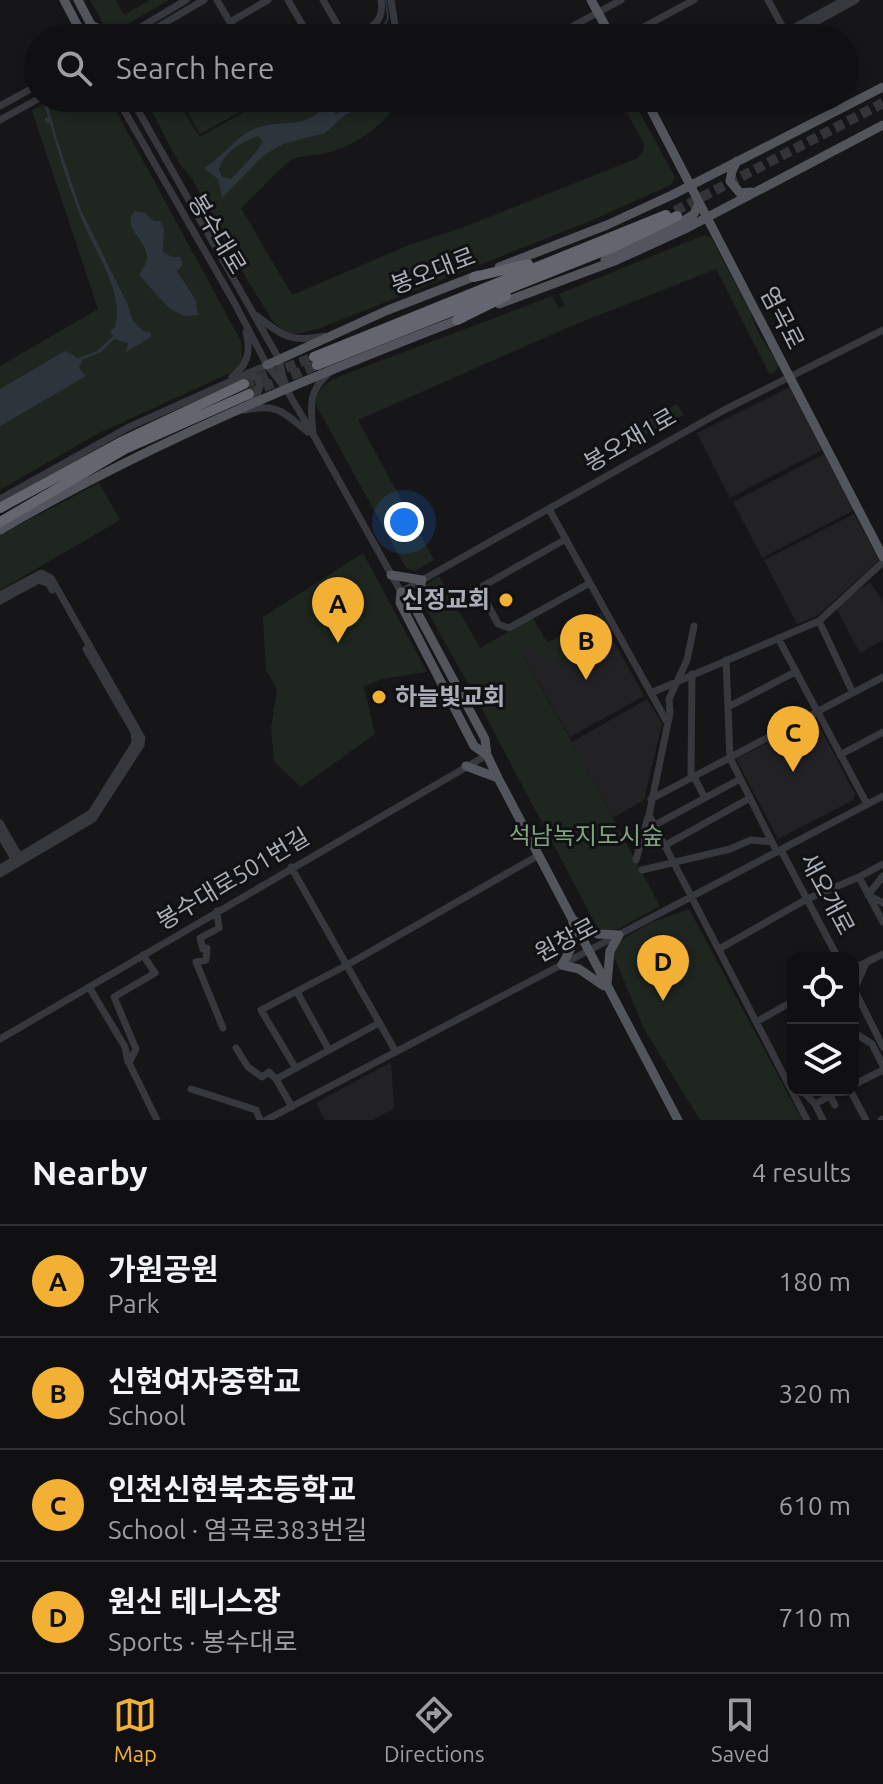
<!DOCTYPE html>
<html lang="en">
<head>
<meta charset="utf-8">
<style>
  :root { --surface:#101012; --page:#19191b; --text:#f1f3f6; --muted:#9c9d9f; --line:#303032; --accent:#f2b134 }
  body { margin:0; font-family:Ubuntu,"Noto Sans KR",sans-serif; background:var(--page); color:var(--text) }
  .controls { position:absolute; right:24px; bottom:24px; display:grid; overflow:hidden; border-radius:16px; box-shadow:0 4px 12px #0003 }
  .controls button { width:72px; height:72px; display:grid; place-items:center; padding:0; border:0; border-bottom:2px solid var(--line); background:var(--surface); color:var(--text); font:40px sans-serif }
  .you { position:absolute; left:404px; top:522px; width:28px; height:28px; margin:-20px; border:6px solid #fff; border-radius:50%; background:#1a73e8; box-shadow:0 0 0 12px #1a73e833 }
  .badge { display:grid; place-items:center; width:52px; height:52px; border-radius:50%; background:var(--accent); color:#111; font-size:26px; font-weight:700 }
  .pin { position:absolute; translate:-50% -66px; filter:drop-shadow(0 2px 4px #0008) }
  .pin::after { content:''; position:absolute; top:42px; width:28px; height:24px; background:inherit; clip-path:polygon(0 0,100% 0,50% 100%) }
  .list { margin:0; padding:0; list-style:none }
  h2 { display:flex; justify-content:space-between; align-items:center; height:104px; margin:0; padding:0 32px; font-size:34px }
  h2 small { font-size:26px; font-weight:400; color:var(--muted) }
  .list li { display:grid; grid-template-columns:52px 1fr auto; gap:24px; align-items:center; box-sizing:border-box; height:112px; padding:0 32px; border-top:2px solid var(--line) }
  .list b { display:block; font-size:30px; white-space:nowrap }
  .list p { margin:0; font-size:26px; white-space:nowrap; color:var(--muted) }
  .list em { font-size:26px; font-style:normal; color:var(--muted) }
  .icon { flex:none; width:44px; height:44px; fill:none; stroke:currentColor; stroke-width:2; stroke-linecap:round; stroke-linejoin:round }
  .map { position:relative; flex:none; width:883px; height:1120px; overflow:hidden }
  .search { position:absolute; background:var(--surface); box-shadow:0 4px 12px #0003; left:24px; right:24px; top:24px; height:88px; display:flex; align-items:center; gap:20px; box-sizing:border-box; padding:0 28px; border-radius:44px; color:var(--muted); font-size:30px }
  .sheet { height:552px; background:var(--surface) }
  nav { display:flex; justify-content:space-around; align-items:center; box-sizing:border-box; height:112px; border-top:2px solid var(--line); background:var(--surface); font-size:22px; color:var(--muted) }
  nav a { display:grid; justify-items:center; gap:4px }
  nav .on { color:var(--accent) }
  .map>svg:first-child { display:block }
  .built { fill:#222225 }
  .green { fill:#1e261f }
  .water { fill:#2c353c; fill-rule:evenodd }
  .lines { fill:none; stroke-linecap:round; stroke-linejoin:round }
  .stream { stroke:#2c353c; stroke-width:2 }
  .highway-tunnel { stroke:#333438; stroke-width:10; stroke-dasharray:10 5; stroke-linecap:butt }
  .minor { stroke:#37383d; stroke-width:7 }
  .major { stroke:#53555c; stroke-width:9 }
  .highway { stroke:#63666e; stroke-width:10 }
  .poi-dot { fill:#f2b134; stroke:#111113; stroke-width:3 }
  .labels { text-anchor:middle; stroke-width:6; stroke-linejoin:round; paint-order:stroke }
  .street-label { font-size:24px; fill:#a8adb8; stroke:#111113 }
  .poi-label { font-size:24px; font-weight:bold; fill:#a8adb8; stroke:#111113; text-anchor:end }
  .park-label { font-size:24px; fill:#7fa381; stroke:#111113 }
</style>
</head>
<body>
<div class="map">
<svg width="883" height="1120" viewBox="0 0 883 1120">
  <rect width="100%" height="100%" fill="#161618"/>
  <!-- built -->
  <path class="built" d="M790 387 822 450 730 498 697 433Z
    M824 454 854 510 762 558 733 502Z
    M854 514 879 560 817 616 797 624 764 560Z
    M870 582 883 601V640L860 653 835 606Z
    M600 631H608L644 696 570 737 521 652 529 648 553 665 583 636Z
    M647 699 662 723 644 800 613 818 572 742Z
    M815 718 855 794 853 800 778 839 736 759Z
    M391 1062 394 1108 373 1120H325L316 1103Z"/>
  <!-- green -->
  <path class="green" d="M90 0H116L124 15 150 0H169L117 30 105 27Z
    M53 98H109L241 341 243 367 97 434 0 490V366L98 309 32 110Z
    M145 98H175L200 137 269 98H400C387 124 358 143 331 152 316 157 302 153 288 162L241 208 292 295 409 245 464 227 638 158 644 149V143L618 98H632L675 177 671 185 590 221 318 329 296 334 286 332 273 322 230 252 191 177 179 163Z
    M195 98H247L251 106 200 134 184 105Z
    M704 235 711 237 749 309 758 332 779 365 776 371 770 375 716 269 569 327 358 420 434 560 415 571 406 568 316 405C315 388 330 381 343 375L552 296 559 308 565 305 559 294Z
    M677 404 684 415 639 438 633 429Z
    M99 483 120 520 0 590V535Z
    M363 553 427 672 382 679 364 687 375 734 301 787 274 762 271 728 277 689 266 670 263 617Z
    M439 576 480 648 533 618 547 642 551 641 601 612 613 630 583 636C579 647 566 671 551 664 544 660 536 653 529 648L521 652 572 742 660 906 611 933 598 929 475 696 421 600 422 587Z
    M689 909 802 1120H700L644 1029 613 954 618 942 650 923Z"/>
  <!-- water -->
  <path class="water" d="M42 98H46L57 139 81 210 127 303 133 321 143 331 151 333V337L126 352 128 343 114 339 101 352 82 360 79 368 86 376 0 426V389L65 351 78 358 97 351 113 336 110 331 115 327C124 292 98 258 85 227 71 194 60 159 50 124L45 122V118H48Z
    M332 98H338L333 107 335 114 343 111 356 98H373L367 105 345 115 325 133 283 144 263 156 222 198 218 179 204 168C220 159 231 142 248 132 282 114 304 137 332 98ZM258 136 263 141 256 152 231 179 222 177 219 169C224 152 242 142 258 136Z
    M135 211 145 213 154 221H160L164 229 163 252 172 257H180L183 264 177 271 195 299 198 315 184 316 170 309 139 275C142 268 147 264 147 257 146 238 120 227 135 211Z"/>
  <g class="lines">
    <!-- stream -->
    <path class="stream" d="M384 26 388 18 386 0"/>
    <!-- highway-tunnel -->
    <path class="highway-tunnel" d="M675 211 883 103
      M244 384 314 357
      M250 393 317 365"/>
    <!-- minor -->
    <path class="minor" d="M217 0 239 38
      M288 0 310 38
      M323 0 345 38
      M391 0 397 38
      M768 0 787 35
      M230 22 268 0
      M126 36 186 0
      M139 38 204 0
      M318 38 338 27
      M355 38C371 28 385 21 381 0
      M551 38 621 0
      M623 38 694 0
      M775 38 844 0
      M787 38 856 0
      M117 98 234 302 267 365 286 389 314 436 401 592 724 410 883 330
      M131 98 279 359 285 387
      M649 105 661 98
      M0 106 38 85
      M652 110 675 98
      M0 120 40 98
      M257 316C282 336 292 343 325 336
      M232 377C248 364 251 352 246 332
      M248 404 257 396 260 386 257 378 248 373
      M245 410C278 403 283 412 308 432
      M313 434C311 407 307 392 329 373
      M0 499 127 428 267 365
      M549 509 667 722
      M566 539 483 586 482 594 498 624 509 628 590 583
      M0 595 41 573 51 578 142 738 141 745 93 819 0 874
      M0 601 39 580 49 584 52 590
      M819 621 853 693
      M694 626 687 660 669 699 670 713 649 815 807 1120
      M778 638 867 804
      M726 660 730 758 777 852
      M653 692 819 621 883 562
      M728 707 795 672
      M840 755 883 732
      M694 777 705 798
      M691 778 692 674
      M651 799 883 677
      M0 823 21 859
      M653 826 740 779
      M0 835 17 864
      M664 846 750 798
      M781 850 838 958
      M636 860 648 817
      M291 867 396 1052
      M0 868 91 813 135 743 134 732 86 649
      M642 870 730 849 751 840 772 842
      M883 876 868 895 883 903
      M859 877 883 922
      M217 911 219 928 200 938 203 949 207 948 206 960 196 962 223 1028
      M719 949 807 899 859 877 883 864
      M143 955 155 973 114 997 136 1049 129 1063 157 1120
      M853 969 883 954
      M89 987 125 1047 128 1062
      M853 987 883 1047
      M854 990 866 963
      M297 992 329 1050
      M758 1021 793 1001
      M853 1032 872 1044 883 1066
      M0 1039 487 755
      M236 1048 248 1067 262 1077 269 1072 276 1079
      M295 1067 261 1010 347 965 539 855
      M853 1085 883 1070
      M191 1089 256 1110 260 1120
      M802 1090 815 1104 823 1120
      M850 1090 866 1120
      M815 1104 830 1096 835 1105
      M292 1107 276 1079 379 1023
      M266 1120 883 796
      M881 1120 883 1119"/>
    <!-- major -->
    <path class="major" d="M64 0 84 38
      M78 0 98 38
      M591 0 612 38
      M91 25 115 36 129 33
      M645 98 883 557
      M737 161 732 171 730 181 740 193 751 192
      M605 260 683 221 694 214 699 203
      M499 267 607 225 672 195 883 87
      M499 304 617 260 685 229 883 125
      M267 365 388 310 478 275
      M0 530C148 444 304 379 463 318
      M391 575 422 580 415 609
      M401 592 409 597 485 739 487 755 498 778 678 1120
      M401 592 400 603 474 746 487 755
      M466 766 498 778
      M607 984 610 951 619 935
      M604 986 579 969 562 965 570 950 573 920 598 934 619 935"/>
    <!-- highway -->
    <path class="highway" d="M474 277 528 264
      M457 320 506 296
      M314 357 666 215
      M317 365 616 246 677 216
      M0 508 123 441 244 384
      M0 522 125 449 249 394"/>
  </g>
  <!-- markers -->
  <g class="poi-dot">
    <circle cx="506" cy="600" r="8"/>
    <circle cx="379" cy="697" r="8"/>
  </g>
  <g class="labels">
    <!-- street labels -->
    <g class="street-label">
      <text transform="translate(217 234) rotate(59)" y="8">봉수대로</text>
      <text transform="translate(433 271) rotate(-21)" y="8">봉오대로</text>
      <text transform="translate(782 318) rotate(63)" y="8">염곡로</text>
      <text transform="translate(630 440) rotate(-30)" y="8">봉오재1로</text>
      <text transform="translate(233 879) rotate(-31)" y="8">봉수대로501번길</text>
      <text transform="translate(827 894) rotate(62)" y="8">새오개로</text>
      <text transform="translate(566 940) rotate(-28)" y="8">원창로</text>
    </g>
    <!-- poi labels -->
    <g class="poi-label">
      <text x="490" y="608">신정교회</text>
      <text x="395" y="705" text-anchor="start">하늘빛교회</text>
    </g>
    <!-- park labels -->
    <g class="park-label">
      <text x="586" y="844">석남녹지도시숲</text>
    </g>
  </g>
</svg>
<div class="controls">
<button><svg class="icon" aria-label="locate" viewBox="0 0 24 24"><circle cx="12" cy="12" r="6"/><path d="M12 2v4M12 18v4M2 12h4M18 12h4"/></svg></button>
<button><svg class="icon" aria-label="layers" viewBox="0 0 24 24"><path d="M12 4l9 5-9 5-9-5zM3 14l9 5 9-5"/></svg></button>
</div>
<div class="you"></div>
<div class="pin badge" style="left:338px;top:643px">A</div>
<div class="pin badge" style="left:586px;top:680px">B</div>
<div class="pin badge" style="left:793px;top:772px">C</div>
<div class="pin badge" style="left:663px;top:1001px">D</div>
<div class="search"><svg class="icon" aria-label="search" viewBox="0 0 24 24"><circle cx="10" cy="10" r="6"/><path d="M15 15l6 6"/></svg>Search here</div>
</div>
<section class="sheet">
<h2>Nearby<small>4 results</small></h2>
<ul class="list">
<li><span class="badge">A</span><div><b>가원공원</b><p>Park</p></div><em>180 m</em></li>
<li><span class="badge">B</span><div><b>신현여자중학교</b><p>School</p></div><em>320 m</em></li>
<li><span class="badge">C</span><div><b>인천신현북초등학교</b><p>School · 염곡로383번길</p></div><em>610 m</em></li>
<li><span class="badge">D</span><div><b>원신 테니스장</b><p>Sports · 봉수대로</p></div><em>710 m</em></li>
</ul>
</section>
<nav>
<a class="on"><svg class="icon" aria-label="map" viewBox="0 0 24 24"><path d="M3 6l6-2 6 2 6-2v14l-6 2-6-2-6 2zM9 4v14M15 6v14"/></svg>Map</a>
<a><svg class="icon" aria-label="directions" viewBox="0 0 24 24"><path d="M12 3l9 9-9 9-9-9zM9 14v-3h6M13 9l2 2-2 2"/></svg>Directions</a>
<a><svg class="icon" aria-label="saved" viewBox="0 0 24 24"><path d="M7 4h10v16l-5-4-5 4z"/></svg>Saved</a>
</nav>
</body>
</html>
